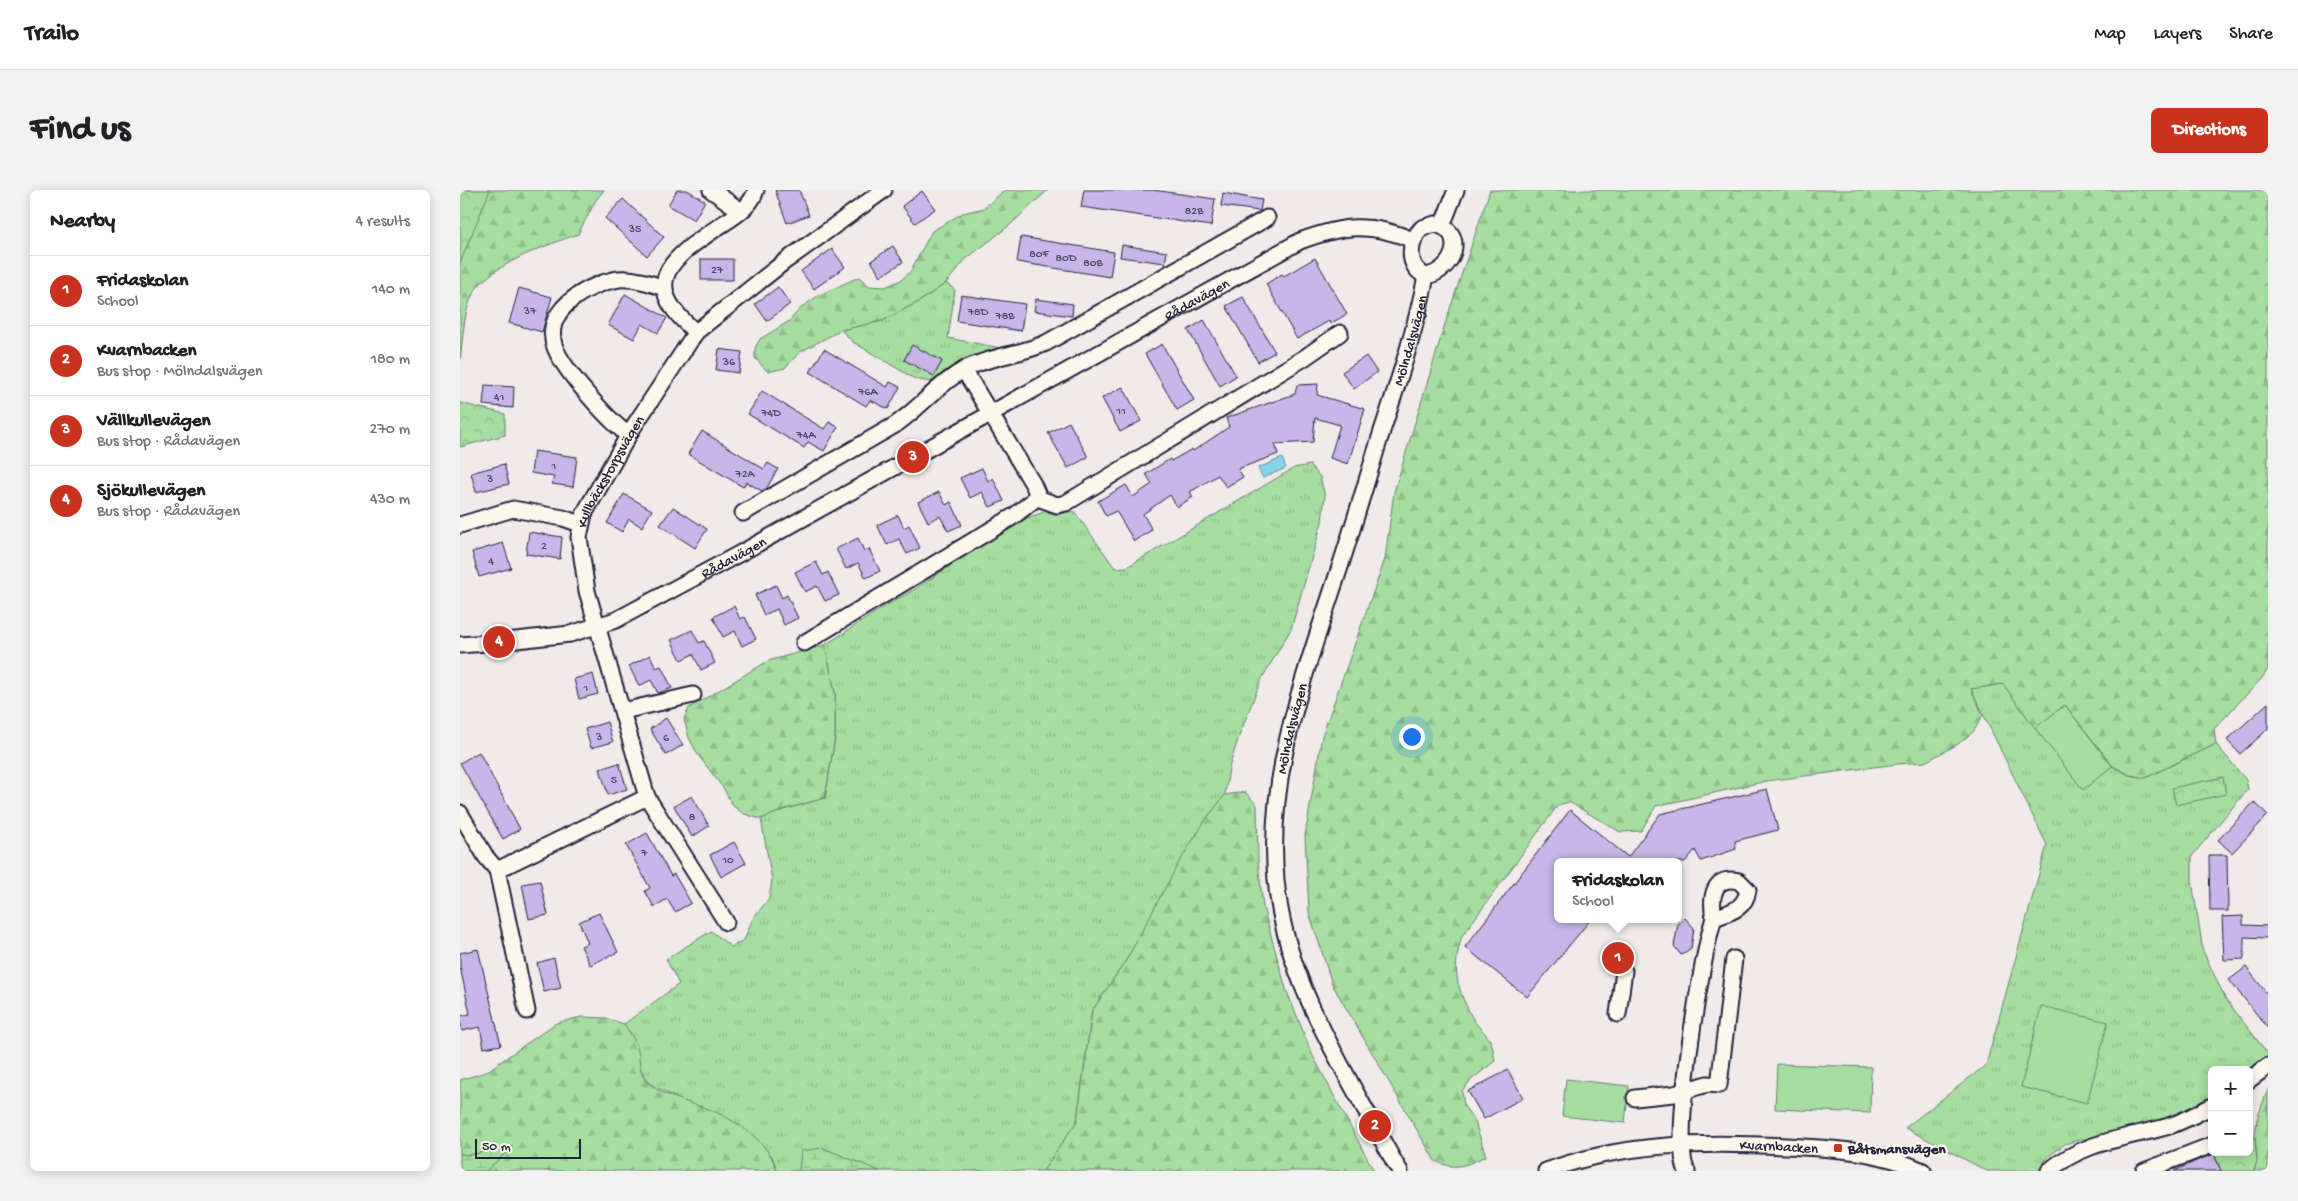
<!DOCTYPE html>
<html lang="en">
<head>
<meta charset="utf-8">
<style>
  :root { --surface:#fff; --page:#f2f2f2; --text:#202124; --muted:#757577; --line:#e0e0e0; --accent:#c8321e }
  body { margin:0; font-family:"Gochi Hand",sans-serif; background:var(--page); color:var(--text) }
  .controls { position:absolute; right:15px; bottom:15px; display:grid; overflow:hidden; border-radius:8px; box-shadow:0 2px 12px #0003 }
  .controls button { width:45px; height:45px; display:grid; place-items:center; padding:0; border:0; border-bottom:1px solid var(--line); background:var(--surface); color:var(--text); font:25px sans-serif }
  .scale { position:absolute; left:15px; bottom:12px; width:106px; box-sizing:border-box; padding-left:5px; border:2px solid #22223b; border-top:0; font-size:14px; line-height:18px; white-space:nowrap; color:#22223b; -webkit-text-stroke:4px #fbf7ec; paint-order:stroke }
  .you { position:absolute; left:951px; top:546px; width:18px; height:18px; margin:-12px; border:4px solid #fff; border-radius:50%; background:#1a73e8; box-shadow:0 0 0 8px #1a73e833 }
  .badge { display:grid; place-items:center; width:32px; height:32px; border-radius:50%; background:var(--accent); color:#fff; font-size:16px; font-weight:700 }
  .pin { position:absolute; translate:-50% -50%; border:2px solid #fff; box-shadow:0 1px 5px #0006 }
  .popup { position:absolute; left:1094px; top:668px; width:128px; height:65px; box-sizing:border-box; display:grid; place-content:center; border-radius:8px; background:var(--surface); filter:drop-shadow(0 1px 4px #0005); font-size:16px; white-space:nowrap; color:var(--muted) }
  .popup b { font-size:19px; color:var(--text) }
  .popup::after { content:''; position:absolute; left:50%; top:100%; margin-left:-10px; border:10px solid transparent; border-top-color:var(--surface) }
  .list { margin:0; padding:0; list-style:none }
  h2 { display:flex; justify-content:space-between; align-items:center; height:65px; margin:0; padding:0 20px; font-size:21px }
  h2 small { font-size:16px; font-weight:400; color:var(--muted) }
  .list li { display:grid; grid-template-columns:32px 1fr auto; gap:15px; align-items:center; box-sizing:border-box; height:70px; padding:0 20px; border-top:1px solid var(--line) }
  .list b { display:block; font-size:19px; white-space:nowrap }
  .list p { margin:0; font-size:16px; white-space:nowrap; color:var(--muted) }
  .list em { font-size:16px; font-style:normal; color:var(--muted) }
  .map { position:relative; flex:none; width:1808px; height:981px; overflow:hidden; border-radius:8px }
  header { display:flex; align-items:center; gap:30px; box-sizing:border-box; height:70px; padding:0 25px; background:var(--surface); border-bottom:1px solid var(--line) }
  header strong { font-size:24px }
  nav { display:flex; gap:28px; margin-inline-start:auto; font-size:18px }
  .intro { display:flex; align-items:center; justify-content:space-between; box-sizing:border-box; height:120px; padding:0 30px }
  h1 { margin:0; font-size:35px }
  .button { padding:12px 22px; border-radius:8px; background:var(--accent); color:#fff; font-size:18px; font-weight:700 }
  main { display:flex; gap:30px; padding:0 30px }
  aside { flex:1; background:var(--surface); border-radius:8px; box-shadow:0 2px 12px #0003 }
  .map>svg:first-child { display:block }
  .grass { fill:url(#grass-tufts); stroke:#64806e }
  .forest { fill:url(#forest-firs); stroke:#64806e }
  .wetland { fill:url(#wetland-marsh); stroke:#64806e }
  .park { fill:url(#park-crowns); stroke:#64806e }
  .garden { fill:#a6dda0; stroke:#64806e }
  .water { fill:#87d4e7; stroke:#5f8da2 }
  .building { fill:#c7b6e7; stroke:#22223b }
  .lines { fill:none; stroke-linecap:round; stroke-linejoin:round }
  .minor-casing { stroke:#22223b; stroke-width:19 }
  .minor { stroke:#fbf7ec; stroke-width:15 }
  .poi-dot { fill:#c8321e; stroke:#fbf7ec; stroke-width:2 }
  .labels { text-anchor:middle; stroke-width:4.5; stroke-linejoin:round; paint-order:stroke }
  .number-label { font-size:12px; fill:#4b4766 }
  .street-label { font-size:15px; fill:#22223b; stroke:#fbf7ec }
  .poi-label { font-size:15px; font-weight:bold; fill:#22223b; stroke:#fbf7ec; text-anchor:start }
</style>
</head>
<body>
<header>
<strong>Trailo</strong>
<nav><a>Map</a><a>Layers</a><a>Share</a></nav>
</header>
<div class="intro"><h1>Find us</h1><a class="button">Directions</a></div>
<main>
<aside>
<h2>Nearby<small>4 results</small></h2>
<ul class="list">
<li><span class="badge">1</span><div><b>Fridaskolan</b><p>School</p></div><em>140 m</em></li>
<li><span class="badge">2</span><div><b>Kvarnbacken</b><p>Bus stop · Mölndalsvägen</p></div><em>180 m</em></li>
<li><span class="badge">3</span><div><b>Vällkullevägen</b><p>Bus stop · Rådavägen</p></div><em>270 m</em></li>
<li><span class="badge">4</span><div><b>Sjökullevägen</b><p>Bus stop · Rådavägen</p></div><em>430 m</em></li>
</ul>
</aside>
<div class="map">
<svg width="1808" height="981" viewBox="0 0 1808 981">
  <defs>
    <pattern id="grass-tufts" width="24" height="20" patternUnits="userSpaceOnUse" patternTransform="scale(1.25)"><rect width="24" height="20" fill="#a6dda0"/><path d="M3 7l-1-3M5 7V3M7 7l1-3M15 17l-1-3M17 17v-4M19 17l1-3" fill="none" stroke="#8fbd8b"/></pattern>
    <pattern id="forest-firs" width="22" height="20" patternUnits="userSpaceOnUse" patternTransform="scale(1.25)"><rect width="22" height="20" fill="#a6dda0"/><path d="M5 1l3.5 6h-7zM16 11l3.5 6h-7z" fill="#8fbd8b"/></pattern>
    <pattern id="wetland-marsh" width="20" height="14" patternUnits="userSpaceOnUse" patternTransform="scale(1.25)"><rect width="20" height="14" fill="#a6dda0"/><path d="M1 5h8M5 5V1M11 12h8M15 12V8" fill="none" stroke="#8fbd8b"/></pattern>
    <pattern id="park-crowns" width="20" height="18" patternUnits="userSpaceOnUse" patternTransform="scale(1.25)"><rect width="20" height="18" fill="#a6dda0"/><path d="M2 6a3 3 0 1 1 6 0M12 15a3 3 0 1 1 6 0" fill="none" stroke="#8fbd8b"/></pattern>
  </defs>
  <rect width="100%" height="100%" fill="#f1eaeb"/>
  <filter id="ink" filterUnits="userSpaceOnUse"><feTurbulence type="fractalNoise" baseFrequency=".02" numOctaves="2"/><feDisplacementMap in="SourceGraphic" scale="10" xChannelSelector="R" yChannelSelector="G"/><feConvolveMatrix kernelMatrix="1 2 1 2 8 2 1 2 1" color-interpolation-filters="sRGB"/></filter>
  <g filter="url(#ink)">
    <!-- grass -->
    <path class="grass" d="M486 93 495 100 488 148 541 158 513 169 470 192 455 189 393 152 381 140 422 131 460 111Z
      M850 275 860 287 865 306 862 332 831 439 801 490 779 546 769 578 765 605 746 629 667 769 632 821 617 931 583 981H317L312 966 262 925 225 913 187 892 179 876 176 855 164 834 219 794 206 769 251 741 271 757 284 750 293 728 309 709 312 690 301 629 326 619 365 608 375 547V503L365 455 427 415 455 399 514 360 567 328 584 322 598 324 614 321 655 378 667 377 834 278Z
      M1543 494 1623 599 1652 576 1669 585 1685 588 1756 554 1786 590 1788 599 1732 666V691L1743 761 1765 808 1808 864V868L1789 882V880H1752V908L1721 926 1645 947 1621 949 1605 954 1589 966 1578 981H1527L1445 938 1526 875 1587 655 1511 499Z"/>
    <!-- forest -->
    <path class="forest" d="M0 0H144L136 10 118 44C88 55 28 75 13 104 3 123 3 150 0 171Z
      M545 0H588L550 35 506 69 486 93 460 111 422 131 381 140 340 162 325 178 308 182 295 168V158L300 149 328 132 341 118 359 105 399 87 409 96 425 97 441 90 450 82 472 41 503 23 524 18Z
      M1030 0H1808V479L1803 487 1754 539 1756 554 1685 588 1670 585 1653 576 1605 515 1575 538 1543 494 1511 499 1523 525 1514 541 1498 554 1465 572 1437 574 1307 591 1196 616 1181 641 1160 642 1109 612 1098 615 1002 746C991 781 997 799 1014 831 1019 838 1027 844 1031 852 1033 857 1034 865 1035 871L1011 890 1002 901 1004 916 1015 932 1026 966C1006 975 996 981 975 971L872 794 849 722 845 646 862 546 925 369 934 302 985 134Z
      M365 455 375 503V547L365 608 326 619 301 629 284 624 273 616 264 599 238 565 229 548 224 529 229 518 308 471Z
      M785 602 797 615 798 671 803 717 826 799 852 864 914 981H583L617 931 632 821 667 769 718 674 746 629 765 605Z
      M121 827 146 828 164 834C168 840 173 847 176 854 181 866 177 884 188 893 210 911 239 913 262 925 286 938 310 955 317 981H26L52 957 9 965 0 964V890L26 882 96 833Z
      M1808 899V981H1794C1798 970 1795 961 1795 949 1794 933 1802 915 1808 899Z"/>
    <!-- wetland -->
    <path class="wetland" d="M53 956 26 981H0V964L9 965Z
      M363 958 420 981H339L341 961Z"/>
    <!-- park -->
    <path class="park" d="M0 0H30L0 73Z
      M0 213 45 224V245L0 257Z
      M1763 587 1766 604 1716 615 1712 598Z
      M1795 948 1797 971 1794 981H1761L1753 963 1789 962V950Z"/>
    <!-- garden -->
    <path class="garden" d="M1605 515 1652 576 1623 600 1575 538Z
      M1581 816 1648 832 1627 913 1561 897Z
      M1317 874 1411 877 1410 923 1315 919Z
      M1106 889 1169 896 1165 933 1102 926Z"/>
    <!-- water -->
    <path class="water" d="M822 268 826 278 803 288 798 278Z"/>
    <!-- building -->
    <path class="building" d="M217 0H227L245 11 234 30 208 15Z
      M315 0H339L349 25 327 33Z
      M624 0H693L755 9 751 36 621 17Z
      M462 1 475 19 455 33 442 16Z
      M763 3 802 10 800 21 761 16Z
      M163 9 204 47 187 66 145 28Z
      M561 47 654 62 650 87 557 72Z
      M662 55 707 62 705 73 660 67Z
      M433 56 443 72 421 86 411 71Z
      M372 59 385 77 354 99 341 81Z
      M855 68 887 124 870 134 869 131 837 149 806 94 822 84 824 86Z
      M241 69H273V90H241Z
      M318 97 330 114 307 131 295 114Z
      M59 98 92 107 82 142 49 133Z
      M165 104 207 128 198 143 182 134 174 149 148 135Z
      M501 105 565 114 561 141 497 131Z
      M783 107 815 162 798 172 766 116Z
      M576 109 613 114 612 126 574 121Z
      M744 130 776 186 760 196 728 140Z
      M702 154 734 210 717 220 685 164Z
      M452 155 482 171 474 186 444 170Z
      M259 159 282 162 279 183 256 180Z
      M364 159 427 197 430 192 440 197 428 219 410 210 406 216 350 182Z
      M906 166 917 182 894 199 882 182Z
      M858 194 857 205 905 219 888 274 870 268 880 235 855 228 853 252 815 254 818 264 778 279 783 287 766 297 758 285 730 302 733 307 717 317 710 305 683 324 692 340 674 351 656 321 646 326 638 311 666 295 673 307 692 294 686 284 710 269 711 271 732 259 733 261 769 237 766 228 835 204 837 195Z
      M25 195 54 197 53 218 23 215Z
      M663 197 681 231 660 242 642 208Z
      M302 201 364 239 369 232 378 237 364 261 348 252 344 258 288 224Z
      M609 232 628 267 608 278 588 243Z
      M242 241 304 279 308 273 318 279 306 299 302 301 286 292 283 297 228 264Z
      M74 261 117 267 113 297 92 294 94 287 71 283Z
      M44 274 49 294 16 302 11 283Z
      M522 278 528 291 533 288 544 311 530 317 522 302 510 308 500 288Z
      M479 302 486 315 491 312 502 335 488 341 480 326 468 332 458 312Z
      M164 304 192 320 182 337 169 329 162 342 147 333Z
      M213 317 247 339 235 358 200 335Z
      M438 325 444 338 449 335 460 358 447 364 439 349 427 355 417 335Z
      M69 342 102 347 100 369 66 364Z
      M398 348 404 361 409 359 420 381 406 388 398 373 386 379 376 359Z
      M43 353 51 378 19 387 12 362Z
      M356 372 363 385 368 382 379 405 365 411 357 396 345 402 335 382Z
      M316 395 322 408 327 405 338 428 324 435 317 419 304 425 295 405Z
      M274 416 280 429 285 427 296 449 282 456 275 441 263 447 253 427Z
      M232 440 239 453 244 451 255 473 241 480 233 464 221 470 211 450Z
      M190 465 196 478 201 476 212 498 198 503 191 490 179 496 169 476Z
      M133 484 138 504 119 509 114 489Z
      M1808 513V539L1780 564 1767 550Z
      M206 528 223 555 206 565 190 539Z
      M147 532 153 552 131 558 125 539Z
      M19 562 60 639 43 649 0 573Z
      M159 573 167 599 148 605 140 579Z
      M1307 599 1318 640 1275 651 1276 659 1241 671 1235 660 1225 672H1098V729H1131L1067 807 1005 757 1110 620 1168 667 1200 624Z
      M232 606 249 636 232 647 214 616Z
      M1794 612 1808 625 1772 663 1758 650Z
      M187 643 211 686 214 684 231 713 215 722 207 709 194 717 185 701 190 698 166 655Z
      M274 652 286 673 261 687 250 665Z
      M1749 665H1767L1768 721H1750Z
      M80 691 88 725 69 729 62 694Z
      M139 723 158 762 130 775 121 756 128 753 119 732Z
      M1783 726V735L1808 736V748L1784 747V769L1764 770 1762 727Z
      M1225 728 1234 738 1231 758 1221 765 1214 756 1218 734Z
      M18 759 41 855 24 858 20 837 2 841 0 830V826L10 824 0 776V763Z
      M94 768 101 798 84 802 77 773Z
      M1786 777 1808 805V838L1769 790Z
      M1048 880 1063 908 1024 929 1008 901Z
      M1754 964 1761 981H1714L1736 971Z"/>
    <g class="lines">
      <defs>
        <g id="minor">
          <path d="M251 0 281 21"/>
          <path d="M975 34C1007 41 995 81 966 86 946 77 948 52 962 38Z"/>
          <path d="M982 36 996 0"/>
          <path d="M236 142C176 92 212 68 261 35 275 26 291 17 296 0"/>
          <path d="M168 245C149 230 96 174 93 150 87 117 131 93 159 89 175 88 190 93 204 98"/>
          <path d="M575 307 597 315 606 313 844 168 880 143"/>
          <path d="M283 323 435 235C460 218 478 194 505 179 530 166 559 165 586 153L807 28"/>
          <path d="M0 335 53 319 103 328 120 334"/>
          <path d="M344 453 554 326 574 310 577 303 573 294 504 180"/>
          <path id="s1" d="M0 455 39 452 110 444 156 430 288 359 840 51C883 35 910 32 953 50"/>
          <path d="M163 521 233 505"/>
          <path d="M0 623 26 667 37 680 67 821"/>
          <path d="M37 680 187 607"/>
          <path id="s2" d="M266 732 187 607 127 401 119 347 124 324 172 239 236 142 324 72 424 0"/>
          <path d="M1158 824 1164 781"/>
          <path d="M1789 890 1808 876"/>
          <path d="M1175 908 1214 904 1247 894 1259 895 1274 769"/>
          <path id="s3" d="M940 981C927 961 917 939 905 919 870 856 833 791 820 719 799 604 842 493 877 386 893 338 907 289 922 241 939 190 956 138 966 86"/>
          <path id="s4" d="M1086 981C1164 952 1244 952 1326 956 1376 959 1416 960 1463 981"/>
          <path d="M1227 981C1210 953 1242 765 1254 728 1271 722 1285 719 1288 700L1279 691C1253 685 1250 707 1254 728"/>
          <path d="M1589 981C1622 952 1666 948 1706 937 1722 932 1737 924 1752 916"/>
          <path d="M1684 981 1752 955"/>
        </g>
      </defs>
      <!-- minor casing -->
      <use href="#minor" class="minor-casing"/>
      <!-- minor -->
      <use href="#minor" class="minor"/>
    </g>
  </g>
  <!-- markers -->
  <rect class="poi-dot" x="1373" y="953" width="10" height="10" rx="2.5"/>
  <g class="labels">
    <!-- number labels -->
    <g class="number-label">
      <text x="734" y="24">82B</text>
      <text x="175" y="42">35</text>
      <text x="579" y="67">80F</text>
      <text x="606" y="71">80D</text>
      <text x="633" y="76">80B</text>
      <text x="257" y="83">27</text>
      <text x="70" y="124">37</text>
      <text x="518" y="125">78D</text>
      <text x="545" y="129">78B</text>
      <text x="269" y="175">36</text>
      <text x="408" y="205">76A</text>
      <text x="39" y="210">41</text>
      <text x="661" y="224">11</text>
      <text x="311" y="226">74D</text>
      <text x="346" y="248">74A</text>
      <text x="94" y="279">1</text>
      <text x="285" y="287">72A</text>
      <text x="30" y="292">3</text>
      <text x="84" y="359">2</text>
      <text x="31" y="374">4</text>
      <text x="126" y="501">1</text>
      <text x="139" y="550">3</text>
      <text x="206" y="551">6</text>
      <text x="154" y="593">5</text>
      <text x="232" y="630">8</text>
      <text x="184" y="666">7</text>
      <text x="268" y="673">10</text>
    </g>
    <!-- street labels -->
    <g class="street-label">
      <text dy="5" stroke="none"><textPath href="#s1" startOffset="822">Rådavägen</textPath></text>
      <text dy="5" stroke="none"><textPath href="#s3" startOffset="878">Mölndalsvägen</textPath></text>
      <text dy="5" stroke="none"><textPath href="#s2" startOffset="490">Kullbäckstorpsvägen</textPath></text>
      <text dy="5" stroke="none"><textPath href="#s1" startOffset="292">Rådavägen</textPath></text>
      <text dy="5" stroke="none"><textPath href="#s3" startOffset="472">Mölndalsvägen</textPath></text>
      <text dy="5" stroke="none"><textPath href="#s4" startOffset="236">Kvarnbacken</textPath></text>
    </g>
    <!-- poi labels -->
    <g class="poi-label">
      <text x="1388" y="963">Båtsmansvägen</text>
    </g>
  </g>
</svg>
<div class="controls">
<button>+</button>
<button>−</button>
</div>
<div class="scale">50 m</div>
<div class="you"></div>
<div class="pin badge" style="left:1158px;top:768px">1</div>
<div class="popup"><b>Fridaskolan</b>School</div>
<div class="pin badge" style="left:915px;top:936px">2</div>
<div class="pin badge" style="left:453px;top:267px">3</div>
<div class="pin badge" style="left:39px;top:452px">4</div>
</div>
</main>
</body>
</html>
